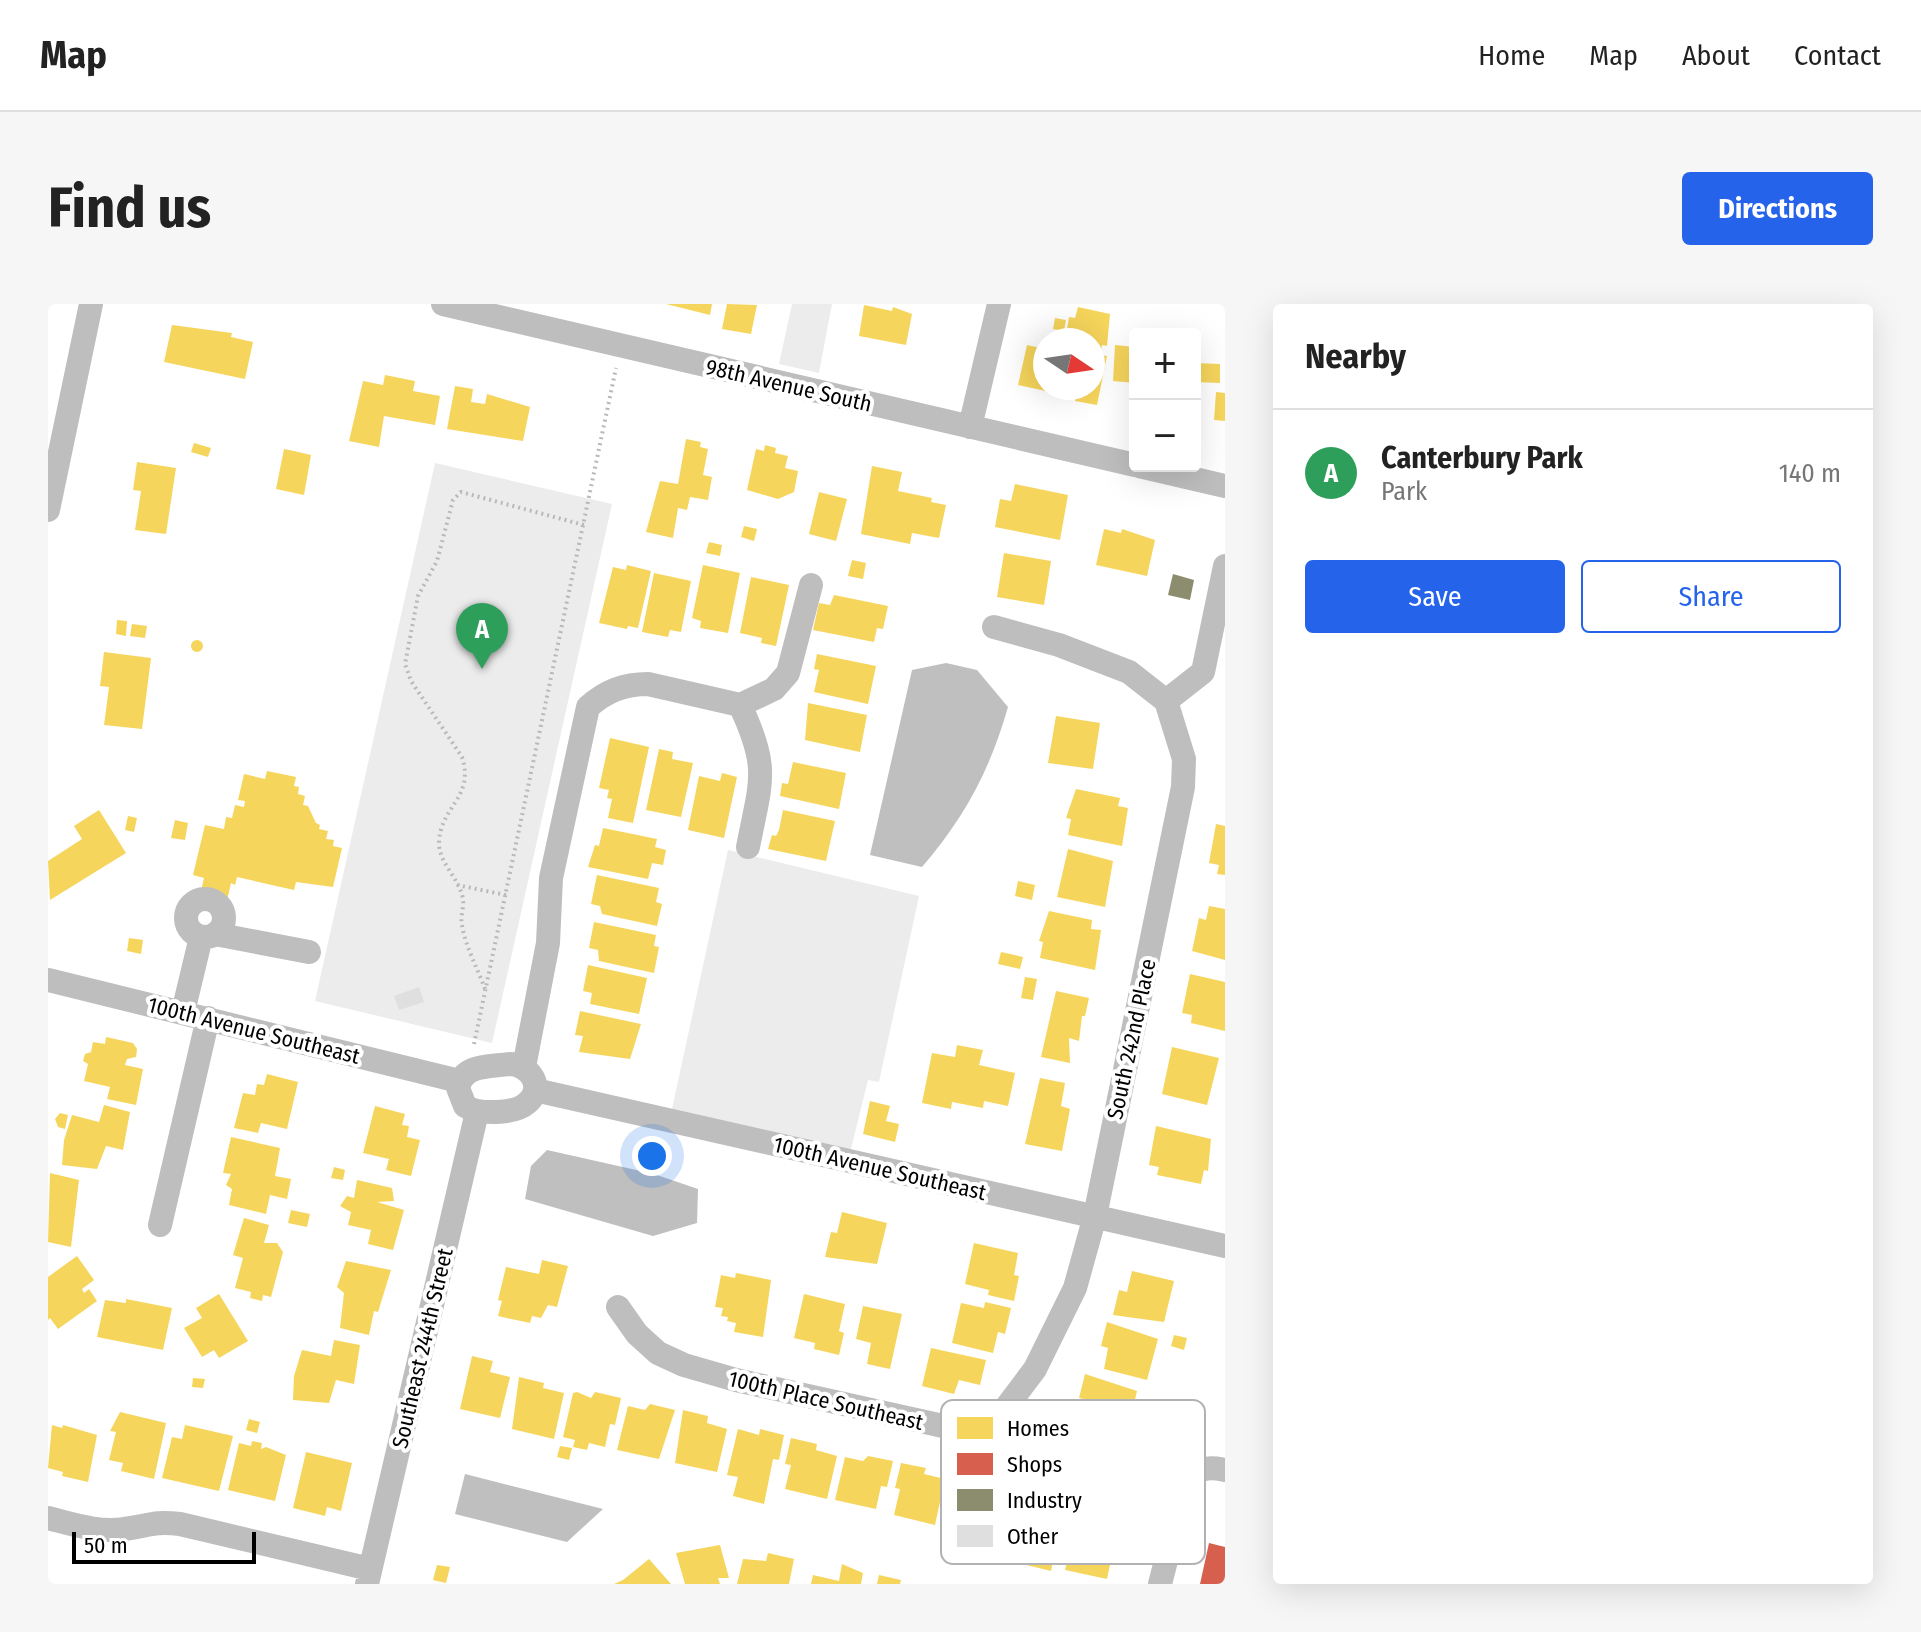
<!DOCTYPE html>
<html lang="en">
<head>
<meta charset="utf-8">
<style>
  :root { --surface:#fff; --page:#f6f6f6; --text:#222; --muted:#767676; --line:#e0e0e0; --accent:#2563eb }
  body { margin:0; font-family:"Fira Sans Condensed",sans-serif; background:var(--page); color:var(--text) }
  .controls { position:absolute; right:24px; top:24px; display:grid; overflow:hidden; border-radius:8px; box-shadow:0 8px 32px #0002 }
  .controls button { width:72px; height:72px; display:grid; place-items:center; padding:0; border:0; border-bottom:2px solid var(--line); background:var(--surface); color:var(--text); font:40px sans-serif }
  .compass { position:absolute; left:985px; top:24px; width:72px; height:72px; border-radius:50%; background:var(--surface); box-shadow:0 8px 32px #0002; rotate:103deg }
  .scale { position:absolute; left:24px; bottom:20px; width:184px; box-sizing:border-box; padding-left:8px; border:4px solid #000; border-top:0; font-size:22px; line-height:28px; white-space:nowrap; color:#000; -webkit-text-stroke:6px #fff; paint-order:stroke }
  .you { position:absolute; left:604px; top:852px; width:28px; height:28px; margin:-20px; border:6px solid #fff; border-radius:50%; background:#1a73e8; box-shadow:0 0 0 12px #1a73e833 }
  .badge { display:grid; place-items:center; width:52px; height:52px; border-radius:50%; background:var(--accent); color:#fff; font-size:26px; font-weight:700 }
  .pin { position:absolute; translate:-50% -66px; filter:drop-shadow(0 2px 4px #0008) }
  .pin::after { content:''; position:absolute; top:42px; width:28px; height:24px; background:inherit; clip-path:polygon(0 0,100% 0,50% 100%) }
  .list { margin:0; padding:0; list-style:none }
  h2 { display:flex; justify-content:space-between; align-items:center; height:104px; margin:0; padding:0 32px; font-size:34px }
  h2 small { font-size:26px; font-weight:400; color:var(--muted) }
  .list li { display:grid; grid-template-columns:52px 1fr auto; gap:24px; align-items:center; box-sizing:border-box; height:128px; padding:0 32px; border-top:2px solid var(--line) }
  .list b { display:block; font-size:30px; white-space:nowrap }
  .list p { margin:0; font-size:26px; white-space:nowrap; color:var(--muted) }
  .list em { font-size:26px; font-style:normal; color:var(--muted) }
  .actions { display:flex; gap:16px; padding:24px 32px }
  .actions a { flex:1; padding:18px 0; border:2px solid var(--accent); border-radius:8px; text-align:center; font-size:28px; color:var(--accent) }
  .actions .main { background:var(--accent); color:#fff }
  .map { position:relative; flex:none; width:1177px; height:1280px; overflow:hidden; border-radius:8px }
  header { display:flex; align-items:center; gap:48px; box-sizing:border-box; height:112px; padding:0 40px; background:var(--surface); border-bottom:2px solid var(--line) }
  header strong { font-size:38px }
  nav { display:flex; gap:44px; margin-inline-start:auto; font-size:28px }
  .intro { display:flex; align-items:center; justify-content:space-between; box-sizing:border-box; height:192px; padding:0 48px }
  h1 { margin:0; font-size:56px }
  .button { padding:20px 36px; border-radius:8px; background:var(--accent); color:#fff; font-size:28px; font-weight:700 }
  main { display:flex; gap:48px; padding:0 48px }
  aside { flex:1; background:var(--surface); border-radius:8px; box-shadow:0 8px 32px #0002 }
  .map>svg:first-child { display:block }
  .green { fill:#ececec }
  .water { fill:#bfbfbf }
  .homes { fill:#f6d55c }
  .shops { fill:#d6604d }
  .industry { fill:#8c8c6e }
  .building { fill:#dfdfdf }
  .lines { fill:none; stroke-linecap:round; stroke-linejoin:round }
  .path { stroke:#b9b9b9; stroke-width:4; stroke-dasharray:2 4; stroke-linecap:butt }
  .minor { stroke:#bebebe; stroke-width:24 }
  .labels { text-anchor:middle; stroke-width:8; stroke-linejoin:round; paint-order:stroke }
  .street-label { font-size:22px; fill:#000; stroke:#fff }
  .key { fill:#fff; stroke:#b2b2b2; stroke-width:2 }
  .key-label { font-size:22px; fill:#000 }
</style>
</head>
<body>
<header>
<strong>Map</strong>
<nav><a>Home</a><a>Map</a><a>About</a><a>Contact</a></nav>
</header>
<div class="intro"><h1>Find us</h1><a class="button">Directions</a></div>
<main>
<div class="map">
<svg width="1177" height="1280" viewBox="0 0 1177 1280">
  <rect width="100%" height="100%" fill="#fff"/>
  <!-- green -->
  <path class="green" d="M744 0H784L771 69 731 60Z
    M387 159 564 200 444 739 267 697Z
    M680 546 871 592 831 778 820 776 802 849 624 805Z"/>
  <!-- water -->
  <path class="water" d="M898 359 929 366 960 403C942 466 917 513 874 563L822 551 864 366Z
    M499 846 606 870 650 885 649 919 605 932 477 895 483 862Z
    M417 1170 555 1205 519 1238 407 1210Z"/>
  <!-- homes -->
  <path class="homes" d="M618 0H664L662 11Z
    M679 0 709 1 703 30 674 25Z
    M816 1 844 7 845 3 864 10 858 41 811 32Z
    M1030 3 1062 10 1059 42 1054 41 1052 51 1059 52 1049 101 1027 97 1029 89 1013 85 1045 84V36L1018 31 1021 13 1027 14Z
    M1007 14 1018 16 1016 27 1005 25Z
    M124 21 184 29 183 33 205 38 197 75 116 58Z
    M979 41 997 45V84H1008L1007 89 970 81Z
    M1067 41 1087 43V79L1065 77Z
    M1147 59 1172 60V79L1147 78Z
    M337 71 367 77 365 87 392 92 387 121 336 112 331 143 301 137 315 77 335 81Z
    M407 82 425 85 423 98 437 100 439 90 482 103 475 137 399 125Z
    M1168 88 1177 89V117L1166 116Z
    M638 135 653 138 652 143 660 145 655 171 664 173 660 196 642 193 639 206 630 204 625 234 598 228 612 177 630 180Z
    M146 139 163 144 160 153 143 148Z
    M717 141 728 144 727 149 740 152 737 164 750 167 746 188 730 195 699 186 708 145 716 147Z
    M236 145 246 147V151V147L263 151 256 191 228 185Z
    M89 158 128 164 118 230 87 226 93 187 85 186Z
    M824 162 854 168 850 187 884 194 883 198 898 201 891 234 864 229 862 240 813 230Z
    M967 180 1020 191 1012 236 947 223 952 195 963 197Z
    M771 188 799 195 788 237 761 230Z
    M696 222 709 225 706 237 693 233Z
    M1056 225 1073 229 1074 225 1107 236 1099 272 1048 261Z
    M661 238 674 241 672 252 658 249Z
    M956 249 1003 257 996 301 949 293Z
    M804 256 818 259 815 275 800 272Z
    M579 261 603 267 590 324 580 322 579 325 551 319 565 263 578 266Z
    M655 261 692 269 680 329 652 324 653 317 644 314Z
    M606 269 643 277 633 328 622 326 620 333 594 328Z
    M703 273 741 281 728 342 713 339 714 334 692 329Z
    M786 291 840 302 835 325 829 324 826 338 765 326 771 299 782 301Z
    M69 316 79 317 78 332 68 330Z
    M84 320 99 322 97 334 82 332Z
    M143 342a6 6 0 1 1 12 0a6 6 0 1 1-12 0Z
    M56 348 103 354 94 425 56 421 61 383 52 382Z
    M769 350 828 362 820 400 766 388 771 366 766 365Z
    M760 399 819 411 812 448 757 436Z
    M1008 412 1052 419 1045 465 1000 459Z
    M562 434 601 443 585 519 560 514 564 495 559 494 561 486 551 484Z
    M611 445 625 448 624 455 645 459 633 513 598 506Z
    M745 458 798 469 791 505 732 492 734 479 740 480Z
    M219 467 248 473 246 482 251 483 250 490 257 492 255 501 260 502 268 519 272 521 271 525 280 527 278 535 286 536 285 542 294 544 285 583 248 578 246 586 189 573 187 581 183 579 179 597 152 591 156 574 145 571 157 521 176 525 178 513 184 514 187 501 196 503 197 497 190 496 196 470 217 475Z
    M674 469 689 473 676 534 640 526 651 472 672 477Z
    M1028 485 1072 494 1070 502 1080 504 1074 542 1020 531 1023 515 1018 514Z
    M51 506 78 549 2 596 0 557 34 535 26 522Z
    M735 506 787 517 778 557 720 545 724 531 728 532 731 526Z
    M80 512 89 514 86 528 77 526Z
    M127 516 140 519 137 536 123 534Z
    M1168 520 1177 522V571L1169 570 1171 561 1161 559Z
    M555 524 609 535 607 543 618 546 615 561 604 559 600 575 540 563 547 541 551 542Z
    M1020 545 1065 557 1057 603 1009 593Z
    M549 571 611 584 608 598 614 600 609 622 554 610 552 602 543 600Z
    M970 577 987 581 984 596 967 592Z
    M1161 602 1177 605V656L1144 647 1151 614 1158 616Z
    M1001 607 1044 616 1043 625 1053 626 1047 666 992 654 995 638 991 637Z
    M546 618 608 631 606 642 611 643 606 669 551 657 550 646 541 644Z
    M81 634 95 636 93 650 79 647Z
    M953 648 975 653 972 665 950 660Z
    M540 661 599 674 591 710 542 700 544 689 535 687Z
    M1142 670 1177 678V727L1143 719 1144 711 1134 709Z
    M977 673 989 675 985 696 973 694Z
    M1008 687 1041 694 1037 712H1034L1031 737 1021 734 1022 759 993 753Z
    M532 707 593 720 582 755 531 748 535 732 527 731Z
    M58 733 85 739 89 745 88 753 79 755 77 761 95 765 88 801 59 795 62 783 36 777 40 760 35 757 37 750 43 748 45 738 57 740Z
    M909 741 935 746 931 761 967 769 960 802 936 797 935 804 904 798 903 805 874 799 884 749 907 753Z
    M1124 743 1171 754 1159 801 1114 790Z
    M219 770 250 778 239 825 213 819 210 829 186 824 195 789 207 791 209 780 216 781Z
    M992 774 1017 779 1013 802 1022 805 1014 847 977 840Z
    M822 797 842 802 838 817 851 820 847 838 815 830Z
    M56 801 82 808 75 846 58 842 49 865 14 861 16 836 24 811 51 818Z
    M327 802 357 810 354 821 361 822 359 833 372 836 363 872 338 866 341 855 315 849Z
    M12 809 20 811 17 825 10 823 7 815Z
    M1108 822 1163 835 1160 867 1156 866 1153 880 1109 871 1111 863 1101 861Z
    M183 833 232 844 227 872 243 875 239 895 222 891 218 910 181 901 184 885 178 881 183 870 175 869Z
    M286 863 297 866 295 876 283 874Z
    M2 869 31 876 23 943 0 938Z
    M309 876 344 884 346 897 329 898 356 906 345 946 320 940 323 926 300 921 303 908 292 902 299 892 306 894Z
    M243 906 262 910 259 923 240 919Z
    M794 908 839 919 829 960 777 953 783 928 789 929Z
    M196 914 221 921 216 939H229L235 948 223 993 215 991 214 997 202 994 203 988 187 984 195 954 185 951Z
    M926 939 970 949 966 971 971 972 966 997 940 991 941 986 917 980Z
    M29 952 46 976 34 985 36 989 41 985 49 997 10 1025 2 1014 0 1016V973Z
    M494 956 520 962 509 1003 500 1001 493 1014 484 1012 482 1019 450 1012 454 997 450 996 458 963 491 970Z
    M298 957 343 966 330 1008 326 1007 321 1031 292 1024 296 989 289 983Z
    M1084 967 1126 977 1116 1018 1065 1011 1071 986 1079 988Z
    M688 969 723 976 715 1033 686 1028 688 1019 679 1017 680 1013 673 1012 675 1004 667 1003 673 971 687 974Z
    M171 990 200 1037 171 1054 166 1046 154 1053 136 1024 154 1014 148 1004Z
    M756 990 797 1000 791 1027 796 1029 791 1051 766 1045 767 1039 746 1034Z
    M78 995 124 1004 115 1046 49 1033 57 996 78 999Z
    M937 998 963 1004 957 1030 950 1028 945 1049 904 1039 913 999 936 1004Z
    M815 1002 854 1010 842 1065 819 1060 823 1039 808 1035Z
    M1059 1018 1110 1035 1099 1076 1056 1065 1060 1044 1053 1042Z
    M1126 1031 1139 1034 1136 1046 1123 1042Z
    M286 1036 312 1041 306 1080 288 1076 281 1099 245 1096 246 1072 254 1046 283 1052Z
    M883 1044 938 1056 932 1081 911 1076 906 1090 874 1082Z
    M424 1052 445 1057 442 1068 462 1073 452 1114 412 1105Z
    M1037 1070 1089 1087 1079 1129 1034 1118 1040 1096 1031 1094Z
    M471 1073 496 1079 495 1084 516 1089 506 1135 464 1125Z
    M145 1074 157 1075 155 1084 144 1083Z
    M529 1088 543 1094 547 1088 573 1094 567 1121 562 1120 557 1143 541 1139 539 1146 525 1143 527 1136 515 1133 525 1089Z
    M602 1100 627 1106 611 1155 569 1146 580 1102 597 1106Z
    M635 1106 660 1112 659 1119 679 1125 669 1168 627 1159Z
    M72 1108 118 1119 106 1175 73 1167 75 1159 61 1156 68 1128 62 1127Z
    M201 1115 212 1118 209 1129 198 1126Z
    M4 1121 14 1124 15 1121 49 1131 40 1178 14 1172 15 1168 0 1164Z
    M137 1121 185 1132 171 1187 114 1174 124 1133 134 1135Z
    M690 1125 711 1131 712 1125 736 1131 731 1156 725 1155 716 1200 685 1192 690 1173 679 1171Z
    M743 1134 769 1140 768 1146 789 1152 779 1195 737 1185 743 1161 737 1160Z
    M204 1137 214 1139 213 1145 218 1143 238 1151 227 1197 180 1186 191 1139 203 1142Z
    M512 1142 524 1144 521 1156 509 1153Z
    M258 1148 304 1159 293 1207 279 1203 277 1212 245 1204Z
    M820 1152 845 1157 839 1183 833 1182 828 1205 787 1196 797 1153 815 1157Z
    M853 1159 878 1164 876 1170 897 1175 887 1221 846 1211 852 1185 847 1184Z
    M956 1205 993 1212 992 1217 1012 1222 1003 1267 962 1257 967 1235 950 1231Z
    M1023 1216 1048 1221 1047 1229 1056 1228 1068 1233 1059 1275 1017 1266 1022 1243 1017 1242Z
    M672 1241 681 1274H670L672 1280H637L628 1249Z
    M720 1249 746 1255 741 1280H689L695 1255 718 1257Z
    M601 1255 623 1280H566L575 1276Z
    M794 1260 815 1269 813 1280H763L765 1271 791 1277Z
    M389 1261 402 1263 398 1279 385 1276Z
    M831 1271 853 1276 852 1280H829Z"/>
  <!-- shops -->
  <path class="shops" d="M1161 1239 1177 1243V1280H1152Z"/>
  <!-- industry -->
  <path class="industry" d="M1125 270 1146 276 1142 296 1120 291Z"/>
  <!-- building -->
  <path class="building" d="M371 683 376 698 351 706 346 692Z"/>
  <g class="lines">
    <!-- path -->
    <path class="path" d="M409 581 458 591
      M437 685C430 665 417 642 414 621 412 613 416 604 415 596 413 576 391 560 391 539 392 502 427 494 414 453L363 377 357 360 370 292 389 257 405 196 413 188 536 221
      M426 740 568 64"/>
    <!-- minor -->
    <path class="minor" d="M395 0 1087 161
      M922 123 951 0
      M1091 162 1177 182
      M0 206 43 0
      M946 323 1011 341 1081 368 1118 397 1155 368 1177 262
      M700 543C713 476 722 465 692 401L726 385 740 369 763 281
      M138 614a19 19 0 1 1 38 0a19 19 0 1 1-38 0Z
      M167 630 261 648
      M0 676 411 777
      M135 708 153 633
      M461 760C481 760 498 783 479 799 467 810 430 811 417 802L410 784C415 760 441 763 461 760Z
      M476 763 500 639 503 574 540 403C558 387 576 380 600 380L692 401
      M487 786 1177 942
      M112 921 160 714
      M570 1003 589 1030 610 1049 636 1061 688 1076 895 1122 936 1119 957 1105 987 1065 1027 984 1047 912 1135 483 1136 455 1118 397
      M947 1113 981 1163 1064 1196
      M0 1214C24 1220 51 1229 76 1225 101 1222 104 1217 132 1220L322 1265
      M319 1280 429 808
      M1112 1280 1138 1179C1151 1164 1158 1162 1177 1166"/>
  </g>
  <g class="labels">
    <!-- street labels -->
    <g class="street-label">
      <text transform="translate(741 81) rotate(13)" y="8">98th Avenue South</text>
      <text transform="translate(206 726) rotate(14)" y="8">100th Avenue Southeast</text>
      <text transform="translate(1083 735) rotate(-78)" y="8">South 242nd Place</text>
      <text transform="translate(832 864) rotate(13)" y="8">100th Avenue Southeast</text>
      <text transform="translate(374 1044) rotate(-77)" y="8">Southeast 244th Street</text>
      <text transform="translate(778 1096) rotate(13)" y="8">100th Place Southeast</text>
    </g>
  </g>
  <!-- legend -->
  <rect x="893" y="1096" width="264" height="164" rx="12" class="key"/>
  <rect x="909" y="1113" width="36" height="22" fill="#f6d55c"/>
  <rect x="909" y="1149" width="36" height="22" fill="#d6604d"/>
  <rect x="909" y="1185" width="36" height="22" fill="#8c8c6e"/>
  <rect x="909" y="1221" width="36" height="22" fill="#dfdfdf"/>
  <g class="key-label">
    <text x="959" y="1132">Homes</text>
    <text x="959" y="1168">Shops</text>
    <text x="959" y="1204">Industry</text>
    <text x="959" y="1240">Other</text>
  </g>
</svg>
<div class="controls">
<button>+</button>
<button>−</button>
</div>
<svg class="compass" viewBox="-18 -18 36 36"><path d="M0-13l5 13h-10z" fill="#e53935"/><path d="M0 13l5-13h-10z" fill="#767676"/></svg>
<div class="scale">50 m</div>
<div class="you"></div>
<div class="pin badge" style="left:434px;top:365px;background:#2e9e5b">A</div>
</div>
<aside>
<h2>Nearby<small></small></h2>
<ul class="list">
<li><span class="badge" style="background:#2e9e5b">A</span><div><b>Canterbury Park</b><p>Park</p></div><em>140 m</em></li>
</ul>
<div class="actions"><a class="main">Save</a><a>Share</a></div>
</aside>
</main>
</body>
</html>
